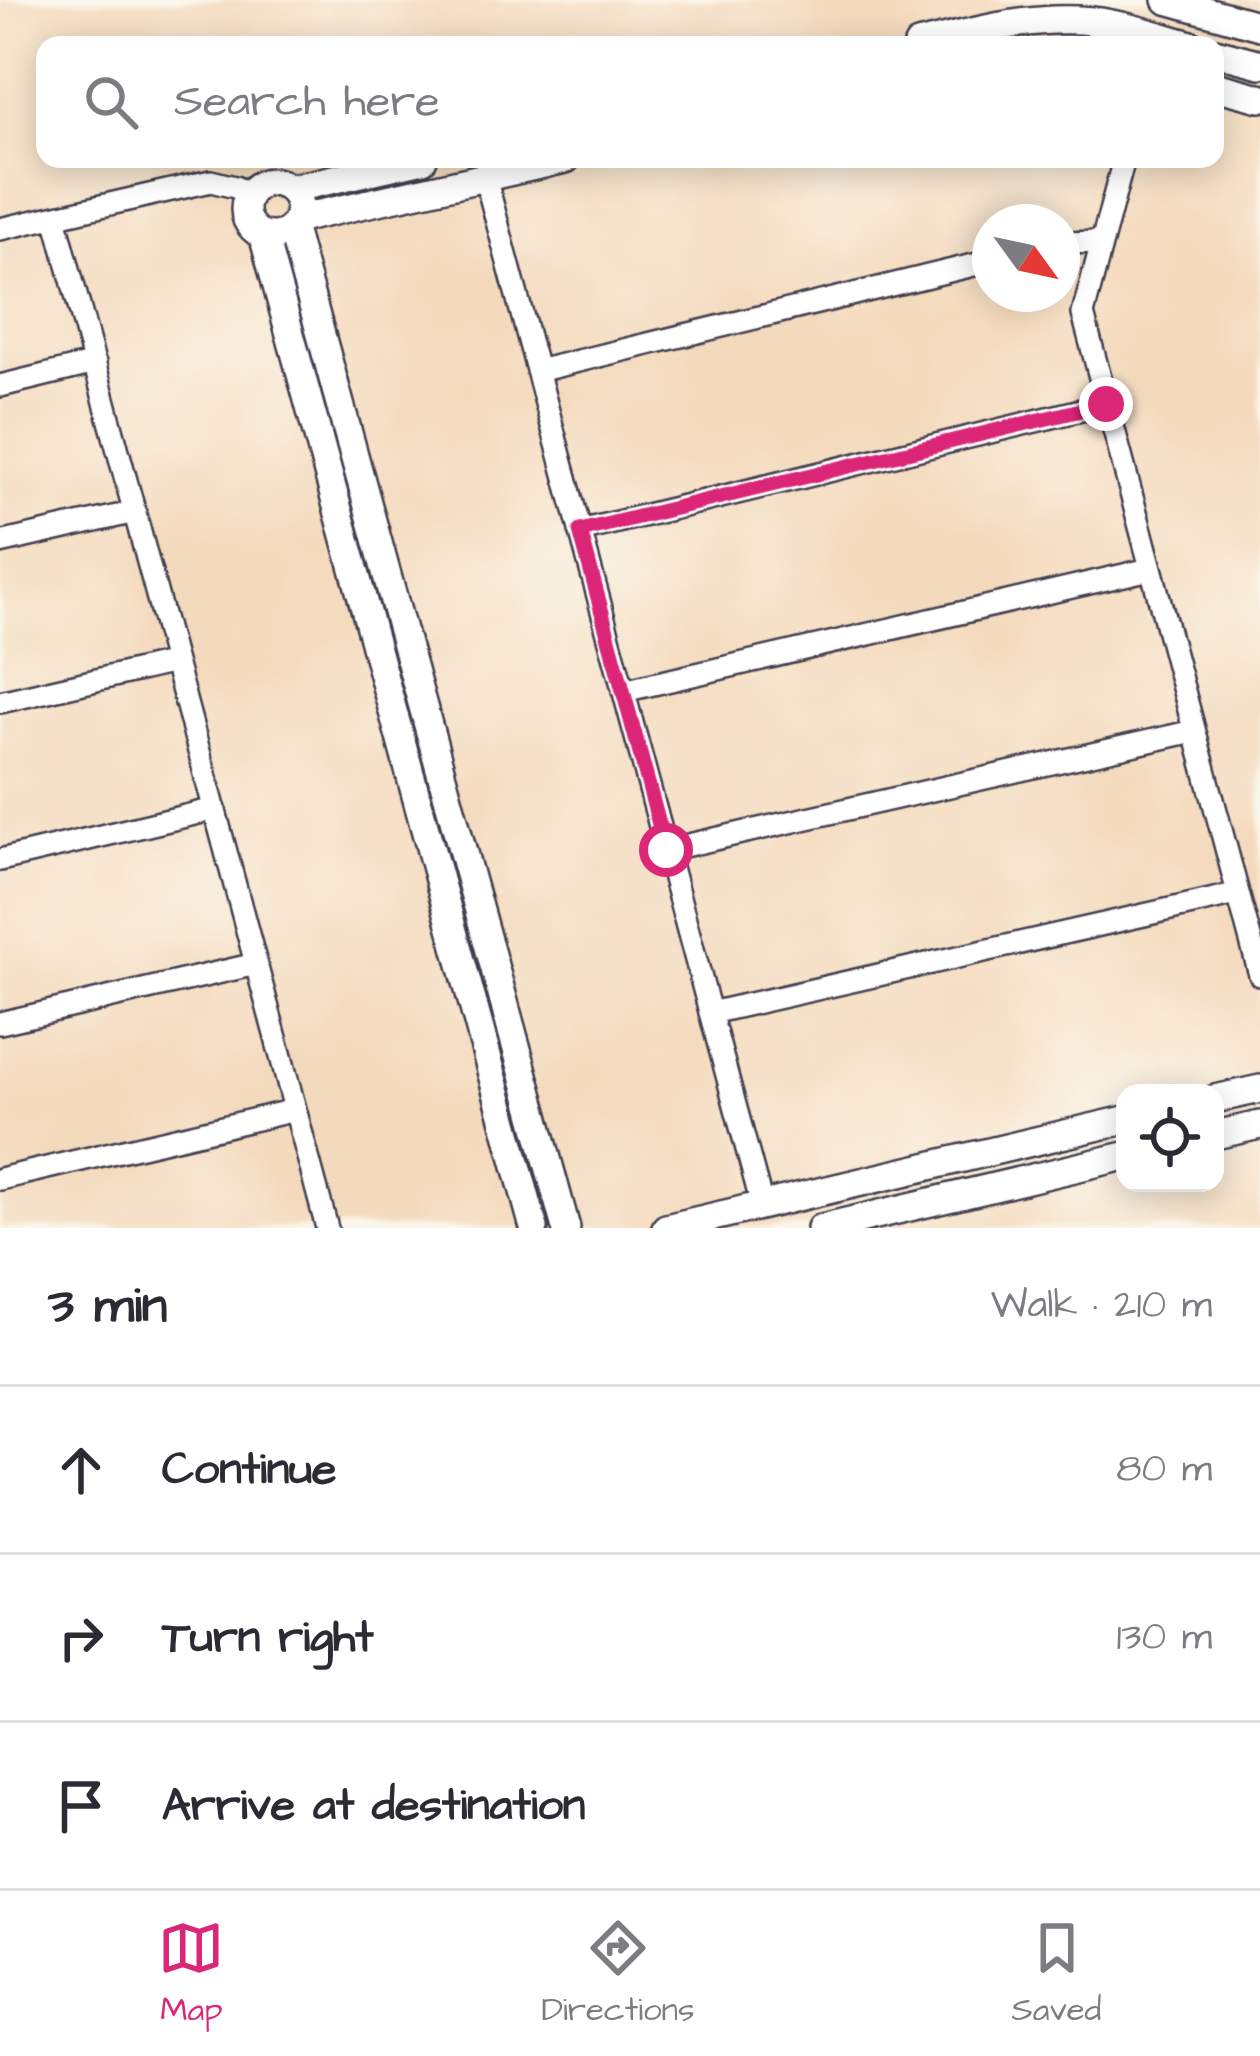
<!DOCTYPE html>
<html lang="en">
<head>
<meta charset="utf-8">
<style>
  :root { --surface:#fff; --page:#f2f2f3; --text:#2b2b33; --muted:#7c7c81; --line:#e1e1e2; --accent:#db2777 }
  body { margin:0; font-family:"Architects Daughter",sans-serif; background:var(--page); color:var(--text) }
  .controls { position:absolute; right:36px; bottom:36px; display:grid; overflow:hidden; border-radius:24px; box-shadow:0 6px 30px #0003 }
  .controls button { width:108px; height:108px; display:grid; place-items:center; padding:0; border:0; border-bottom:3px solid var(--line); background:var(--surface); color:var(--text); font:60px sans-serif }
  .compass { position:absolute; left:972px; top:204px; width:108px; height:108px; border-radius:50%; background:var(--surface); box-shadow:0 6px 30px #0003; rotate:123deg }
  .stop { position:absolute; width:36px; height:36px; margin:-27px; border:9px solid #db2777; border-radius:50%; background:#fff }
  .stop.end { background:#db2777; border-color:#fff; box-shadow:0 3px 12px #0008 }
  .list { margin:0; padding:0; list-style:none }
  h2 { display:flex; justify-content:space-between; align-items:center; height:156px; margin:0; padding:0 48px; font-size:51px }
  h2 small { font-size:39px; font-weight:400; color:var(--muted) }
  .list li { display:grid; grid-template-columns:78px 1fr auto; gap:36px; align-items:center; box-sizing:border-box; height:168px; padding:0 48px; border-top:3px solid var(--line) }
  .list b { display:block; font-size:45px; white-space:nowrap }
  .list em { font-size:39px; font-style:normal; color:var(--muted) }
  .icon { flex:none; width:66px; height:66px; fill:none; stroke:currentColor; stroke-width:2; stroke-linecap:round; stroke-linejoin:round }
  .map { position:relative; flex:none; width:1260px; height:1228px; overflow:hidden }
  .search { position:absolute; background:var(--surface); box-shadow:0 6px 30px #0003; left:36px; right:36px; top:36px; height:132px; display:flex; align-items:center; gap:30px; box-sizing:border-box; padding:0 42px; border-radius:24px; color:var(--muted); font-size:45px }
  .sheet { height:660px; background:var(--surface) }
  nav { display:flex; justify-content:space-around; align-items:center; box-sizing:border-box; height:168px; border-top:3px solid var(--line); background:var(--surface); font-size:33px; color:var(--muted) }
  nav a { display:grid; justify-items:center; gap:6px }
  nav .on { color:var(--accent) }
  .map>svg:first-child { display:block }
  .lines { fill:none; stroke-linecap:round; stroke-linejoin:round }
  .minor-casing { stroke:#423e4e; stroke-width:26 }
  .tertiary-casing { stroke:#423e4e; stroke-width:32 }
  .minor { stroke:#fff; stroke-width:21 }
  .tertiary { stroke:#fff; stroke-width:27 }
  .route { stroke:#db2777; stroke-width:15 }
</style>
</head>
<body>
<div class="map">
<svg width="1260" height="1228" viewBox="0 0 1260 1228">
  <rect width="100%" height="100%" fill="#fbf7ec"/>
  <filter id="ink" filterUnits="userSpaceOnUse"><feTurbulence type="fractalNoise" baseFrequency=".00833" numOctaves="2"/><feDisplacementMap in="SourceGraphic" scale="24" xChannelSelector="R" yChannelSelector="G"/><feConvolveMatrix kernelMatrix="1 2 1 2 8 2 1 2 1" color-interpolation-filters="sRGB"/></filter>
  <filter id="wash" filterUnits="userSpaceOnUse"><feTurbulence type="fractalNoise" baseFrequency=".004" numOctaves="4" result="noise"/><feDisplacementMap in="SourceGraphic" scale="48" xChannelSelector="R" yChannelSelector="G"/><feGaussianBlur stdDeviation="2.7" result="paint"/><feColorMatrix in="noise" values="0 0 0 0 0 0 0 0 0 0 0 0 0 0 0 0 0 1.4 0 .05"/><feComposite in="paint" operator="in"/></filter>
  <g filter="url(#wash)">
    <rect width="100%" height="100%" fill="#f4dabd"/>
  </g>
  <g filter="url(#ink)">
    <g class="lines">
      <defs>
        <path id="minor" d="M1124 159 1083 314 1260 975
          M485 177 762 1205
          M0 229 211 181 235 187 251 194
          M1062 243 1100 242
          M537 371 990 261
          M0 386 95 363
          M580 531 1106 404
          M0 543 135 512
          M175 662 327 1228
          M623 691 1150 569
          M0 702 175 662 55 217
          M666 850 1194 731
          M0 860 215 809
          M710 1013 1237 894
          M0 1023 256 964
          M0 1179 295 1110"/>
        <path id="tertiary" d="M1167 0 1260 26
          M918 45C976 31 1032 15 1092 21 1126 25 1159 36 1191 45
          M1215 52 1260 64
          M1215 86 1260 98
          M245 209a27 27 0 1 1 54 0a27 27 0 1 1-54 0Z
          M290 189 423 159
          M298 219 566 159
          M292 229 566 1228
          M263 235 534 1228
          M1215 1099 1260 1089
          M1215 1135 1260 1125
          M666 1228 1125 1120
          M821 1228 1125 1156"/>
      </defs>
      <!-- minor casing -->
      <use href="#minor" class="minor-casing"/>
      <!-- tertiary casing -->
      <use href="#tertiary" class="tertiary-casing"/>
      <!-- minor -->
      <use href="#minor" class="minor"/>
      <!-- tertiary -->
      <use href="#tertiary" class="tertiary"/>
    </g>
  </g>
  <g class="lines" filter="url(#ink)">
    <!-- route -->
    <path class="route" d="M666 850 580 531 1106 404"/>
  </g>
</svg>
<div class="controls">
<button><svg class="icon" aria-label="locate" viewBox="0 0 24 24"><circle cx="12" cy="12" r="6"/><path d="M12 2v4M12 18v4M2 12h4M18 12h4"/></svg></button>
</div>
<svg class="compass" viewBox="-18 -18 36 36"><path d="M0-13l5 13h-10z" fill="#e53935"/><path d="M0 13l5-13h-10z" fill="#7c7c81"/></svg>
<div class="stop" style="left:666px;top:850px"></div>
<div class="stop end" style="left:1106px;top:404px"></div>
<div class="search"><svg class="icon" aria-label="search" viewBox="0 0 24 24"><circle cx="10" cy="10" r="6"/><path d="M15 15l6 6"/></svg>Search here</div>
</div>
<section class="sheet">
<h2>3 min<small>Walk · 210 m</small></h2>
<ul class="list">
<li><svg class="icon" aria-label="ahead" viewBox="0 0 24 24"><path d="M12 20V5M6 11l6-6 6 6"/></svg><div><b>Continue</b></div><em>80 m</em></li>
<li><svg class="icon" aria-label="right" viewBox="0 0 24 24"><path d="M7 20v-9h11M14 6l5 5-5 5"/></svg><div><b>Turn right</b></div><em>130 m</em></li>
<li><svg class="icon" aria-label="arrive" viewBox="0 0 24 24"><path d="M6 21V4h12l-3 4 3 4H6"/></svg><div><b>Arrive at destination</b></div></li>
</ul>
</section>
<nav>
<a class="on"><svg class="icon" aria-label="map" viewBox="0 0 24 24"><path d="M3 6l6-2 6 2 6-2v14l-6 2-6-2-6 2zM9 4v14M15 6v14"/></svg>Map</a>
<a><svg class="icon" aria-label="directions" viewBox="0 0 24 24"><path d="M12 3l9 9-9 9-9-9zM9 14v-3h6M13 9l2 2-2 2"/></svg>Directions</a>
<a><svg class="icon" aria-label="saved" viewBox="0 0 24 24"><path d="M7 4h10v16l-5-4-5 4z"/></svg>Saved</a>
</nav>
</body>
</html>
